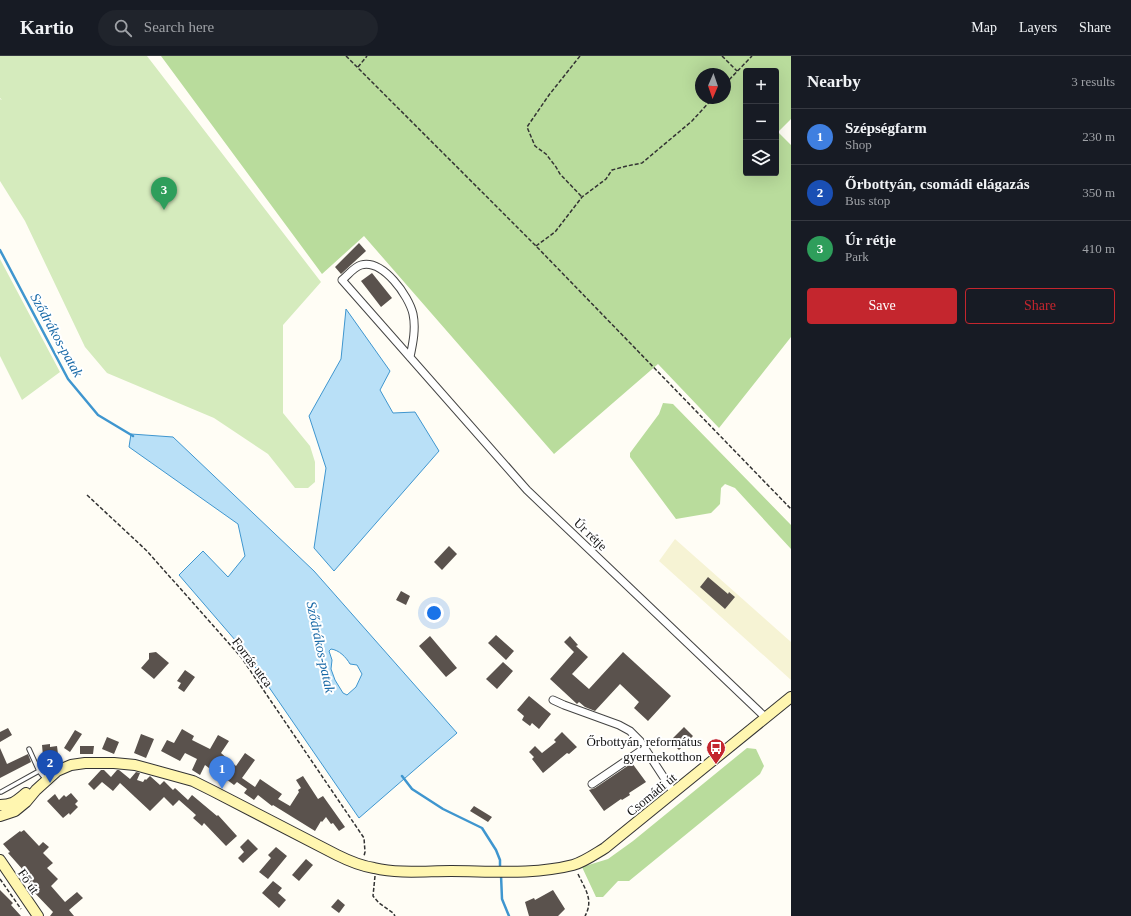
<!DOCTYPE html>
<html lang="en">
<head>
<meta charset="utf-8">
<style>
  :root { --surface:#171b24; --page:#20242c; --text:#f1f3f6; --muted:#9ea1a6; --line:#363941; --accent:#c4262e }
  body { margin:0; font-family:"Times New Roman",serif; background:var(--page); color:var(--text) }
  .controls { position:absolute; right:12px; top:12px; display:grid; overflow:hidden; border-radius:4px; box-shadow:0 4px 16px #0002 }
  .controls button { width:36px; height:36px; display:grid; place-items:center; padding:0; border:0; border-bottom:1px solid var(--line); background:var(--surface); color:var(--text); font:20px sans-serif }
  .compass { position:absolute; left:695px; top:12px; width:36px; height:36px; border-radius:50%; background:var(--surface); box-shadow:0 4px 16px #0002; rotate:182deg }
  .you { position:absolute; left:434px; top:557px; width:14px; height:14px; margin:-10px; border:3px solid #fff; border-radius:50%; background:#1a73e8; box-shadow:0 0 0 6px #1a73e833 }
  .badge { display:grid; place-items:center; width:26px; height:26px; border-radius:50%; background:var(--accent); color:#fff; font-size:13px; font-weight:700 }
  .pin { position:absolute; translate:-50% -33px; filter:drop-shadow(0 1px 2px #0008) }
  .pin::after { content:''; position:absolute; top:21px; width:14px; height:12px; background:inherit; clip-path:polygon(0 0,100% 0,50% 100%) }
  .list { margin:0; padding:0; list-style:none }
  h2 { display:flex; justify-content:space-between; align-items:center; height:52px; margin:0; padding:0 16px; font-size:17px }
  h2 small { font-size:13px; font-weight:400; color:var(--muted) }
  .list li { display:grid; grid-template-columns:26px 1fr auto; gap:12px; align-items:center; box-sizing:border-box; height:56px; padding:0 16px; border-top:1px solid var(--line) }
  .list b { display:block; font-size:15px; white-space:nowrap }
  .list p { margin:0; font-size:13px; white-space:nowrap; color:var(--muted) }
  .list em { font-size:13px; font-style:normal; color:var(--muted) }
  .actions { display:flex; gap:8px; padding:12px 16px }
  .actions a { flex:1; padding:9px 0; border:1px solid var(--accent); border-radius:4px; text-align:center; font-size:14px; color:var(--accent) }
  .actions .main { background:var(--accent); color:#fff }
  .icon { flex:none; width:22px; height:22px; fill:none; stroke:currentColor; stroke-width:2; stroke-linecap:round; stroke-linejoin:round }
  .map { position:relative; flex:none; width:791px; height:860px; overflow:hidden }
  header { display:flex; align-items:center; gap:24px; box-sizing:border-box; height:56px; padding:0 20px; background:var(--surface); border-bottom:1px solid var(--line) }
  header strong { font-size:19px }
  nav { display:flex; gap:22px; margin-inline-start:auto; font-size:14px }
  .search { width:280px; height:36px; background:var(--page); display:flex; align-items:center; gap:10px; box-sizing:border-box; padding:0 14px; border-radius:22px; color:var(--muted); font-size:15px }
  main { display:flex }
  aside { flex:1; background:var(--surface) }
  .map>svg:first-child { display:block }
  .farmland { fill:#f6f3d4 }
  .green { fill:#d5ebbd }
  .forest { fill:#b9dc9c; fill-rule:evenodd }
  .water { fill:#b9e0f7; stroke:#3f96cf; fill-rule:evenodd }
  .lines { fill:none; stroke-linecap:round; stroke-linejoin:round }
  .stream { stroke:#3f96cf; stroke-width:2.5 }
  .building { fill:#5a524d }
  .service-casing { stroke:#444; stroke-width:5.5 }
  .minor-casing { stroke:#444; stroke-width:9 }
  .secondary-casing { stroke:#333; stroke-width:12 }
  .path { stroke:#333; stroke-width:1.5; stroke-dasharray:4 2; stroke-linecap:butt }
  .service { stroke:#fff; stroke-width:3.5 }
  .minor { stroke:#fff; stroke-width:7 }
  .secondary { stroke:#fff6b0; stroke-width:10 }
  .labels { text-anchor:middle; stroke-width:4; stroke-linejoin:round; paint-order:stroke }
  .street-label { font-size:13px; fill:#111; stroke:#fff }
  .poi-label { font-size:13px; fill:#111; stroke:#fff; text-anchor:end }
  .water-label { font-size:14px; font-style:italic; fill:#1768a6; stroke:#fff }
</style>
</head>
<body>
<header>
<strong>Kartio</strong>
<div class="search"><svg class="icon" aria-label="search" viewBox="0 0 24 24"><circle cx="10" cy="10" r="6"/><path d="M15 15l6 6"/></svg>Search here</div>
<nav><a>Map</a><a>Layers</a><a>Share</a></nav>
</header>
<main>
<div class="map">
<svg width="791" height="860" viewBox="0 0 791 860">
  <rect width="100%" height="100%" fill="#fffdf5"/>
  <!-- farmland -->
  <path class="farmland" d="M675 483 791 586V624L659 505Z"/>
  <!-- green -->
  <path class="green" d="M0 0H147L321 226 283 269V357L310 390 315 406V426L308 432H295L268 398 214 362 107 317 85 291 25 165 0 125V43L2 44 0 42Z
    M0 203 60 316 22 344 0 300Z"/>
  <!-- forest -->
  <path class="forest" d="M161 0H791V63L778 76 791 89V281L719 372 658 308 554 398 364 180 322 218ZM746 15H776V117H746ZM701 18H725V42H701Z
    M663 347 673 348 791 469V493L735 432 725 428 721 432 720 448 711 457 676 463 630 401V397L659 358Z
    M747 692 756 693 764 710 760 718 629 825H618L603 841H596L582 811 608 803 633 785Z"/>
  <!-- water -->
  <path class="water" d="M346 253 390 315 380 334 393 357 415 356 439 395 334 515 314 492 326 412 309 360 341 303Z
    M131 378 173 381 314 515 457 677 359 762 242 592 179 519 203 495 228 521 245 500 238 468 129 391ZM331 593C339 594 346 601 350 608L357 609 362 618 356 631 347 639 343 637 335 624 331 613 332 604 329 595Z"/>
  <g class="lines">
    <!-- stream -->
    <path class="stream" d="M0 194 68 323 98 359 133 380
      M402 720 412 733 443 753 482 772 496 794 500 804V814
      M501 819 502 843 509 860"/>
  </g>
  <!-- building -->
  <path class="building" d="M359 187 366 195 341 218 335 211Z
    M372 217 392 242 381 251 361 225Z
    M449 490 457 498 442 514 434 506Z
    M708 521 728 538 729 536 735 541 725 553 700 531Z
    M401 535 410 540 406 549 396 544Z
    M496 579 514 595 506 604 488 587Z
    M430 580 457 612 446 621 419 590Z
    M570 580 578 589 576 590 588 601 572 618 589 633 623 596 671 640 648 665 634 652 639 646 620 628 595 655 585 651 579 646 577 648 550 623 574 596 564 586Z
    M156 596 169 607 154 623 141 612 149 603V597Z
    M503 606 513 615 497 633 486 623Z
    M185 614 195 621 184 636 178 632 181 627 177 625Z
    M529 640 551 658 539 673 532 667 530 670 522 664 524 660 517 654Z
    M684 671 693 680 679 694 670 685Z
    M8 672 12 679 0 686V676Z
    M182 673 194 680 192 684 210 693 218 679 229 685 221 697 236 710 245 697 255 704 242 722 255 731 260 723 282 738 278 743 290 750 299 736 298 734 301 732 296 724 303 720 318 743 323 740 345 771 339 775 333 767 331 768 326 761 322 766 321 765 315 775 273 749 272 750 258 739 254 744 244 737 247 733 237 726 234 729 218 717 217 718 205 709 200 719 192 714 197 703 185 697 180 705 161 695 167 684 174 687Z
    M75 674 82 678 70 696 64 692Z
    M562 676 577 691 569 698 567 697 543 717 532 703 534 701 529 696 535 690 542 697 556 686 554 684Z
    M141 678 154 683 146 702 134 697Z
    M107 681 119 686 114 698 102 693Z
    M50 688V691L57 690 58 698 43 700 42 689Z
    M80 690H94L93 698H80Z
    M0 692 7 708 28 698 31 706 0 722Z
    M632 707 646 726 629 737 630 739 622 744 621 743 604 755 589 734 595 732Z
    M101 714H104L111 721 117 714H119L130 723 136 716 140 717 137 724 143 726 145 723 146 724 150 720 160 729 164 725 173 734 175 732 188 744 192 739 217 760 218 759 237 780 226 790 204 767 202 770 193 762 196 759 179 744 173 750 164 741 150 755 120 727 113 735 102 726 94 734 88 728Z
    M71 737 78 745 75 748 78 751 70 759 69 757 63 762 47 745 55 738 59 744 64 739 66 741Z
    M474 750 492 761 488 766 470 755Z
    M24 774 39 790 43 786 49 791 43 797 53 807 47 812 58 823 51 830 65 846 77 836 83 842 69 854 74 860H50L53 856 30 832 32 831 20 818 24 815 8 797 10 796 3 788 20 775 21 776Z
    M248 783 258 793 243 807 238 802 244 796 240 791Z
    M276 791 287 800 268 823 259 816 271 802 268 799Z
    M306 803 313 809 299 825 292 819Z
    M273 825 282 832 278 837 286 844 279 852 262 837Z
    M0 834 13 847 11 849 21 860H0Z
    M553 834 565 853 558 860H529L525 846 534 842 535 844Z
    M338 843 345 849 339 857 331 851Z"/>
  <g class="lines">
    <defs>
      <path id="service" d="M29 693 39 715 46 724
        M1 736 39 715"/>
      <path id="minor" d="M410 301C413 287 416 272 413 258 409 240 383 203 361 209 354 211 348 219 342 224L527 434 766 662
        M553 644 564 649 619 669 630 675 640 685 674 737
        M592 728 645 692"/>
      <path id="secondary" d="M0 749C13 749 16 745 26 737
        M0 760 15 755 26 746 36 734 57 715 71 709 85 707H114L135 709 193 725 213 735 337 799C349 805 361 810 374 812 399 818 425 815 451 815 490 815 534 819 573 809 584 806 595 798 605 792L791 641
        M0 804 38 860"/>
    </defs>
    <!-- service casing -->
    <use href="#service" class="service-casing"/>
    <!-- minor casing -->
    <use href="#minor" class="minor-casing"/>
    <!-- secondary casing -->
    <use href="#secondary" class="secondary-casing"/>
    <!-- path -->
    <path class="path" d="M346 0 536 190 791 453
      M580 0 549 39 527 71 535 90 546 98 556 111 560 118 582 141
      M722 0 737 15
      M358 11 367 0
      M725 28 752 0
      M536 190 555 176 582 141 606 123 612 114 627 110 642 107 692 65 713 42
      M87 439 147 495 241 601 364 782 365 796 364 800
      M578 818C585 833 594 844 585 860
      M375 820 373 840 379 847 393 857 395 860
      M0 823 21 853"/>
    <!-- service -->
    <use href="#service" class="service"/>
    <!-- minor -->
    <use href="#minor" class="minor"/>
    <!-- secondary -->
    <use href="#secondary" class="secondary"/>
  </g>
  <!-- icons -->
  <defs>
    <symbol id="bus-pin" viewBox="-11 -11 22 30"><path d="M0 17L-7.5 6A9.5 9.5 0 1 1 7.5 6Z" fill="#c4262e" stroke="#fff"/><path d="M-5-6H5V4H4V6H2V4H-2V6H-4V4H-5ZM-3.5-4V0h7V-4ZM-3.5 1.2v1.5H-2V1.2ZM2 1.2v1.5H3.5V1.2Z" fill="#fff"/></symbol>
  </defs>
  <g fill-rule="evenodd">
    <use href="#bus-pin" x="705" y="681" width="22" height="30"/>
  </g>
  <g class="labels">
    <!-- street labels -->
    <g class="street-label">
      <text transform="translate(591 478) rotate(44)" y="5">Úr rétje</text>
      <text transform="translate(253 606) rotate(53)" y="5">Forrás utca</text>
      <text transform="translate(651 738) rotate(-39)" y="5">Csomádi út</text>
      <text transform="translate(29 825) rotate(55)" y="5">Fő út</text>
    </g>
    <!-- poi labels -->
    <g class="poi-label">
      <text x="702" y="690">Őrbottyán, református<tspan x="702" dy="15">gyermekotthon</tspan></text>
    </g>
    <!-- water labels -->
    <g class="water-label">
      <text transform="translate(57 279) rotate(61)" y="5">Sződrákos-patak</text>
      <text transform="translate(321 591) rotate(78)" y="5">Sződrákos-patak</text>
    </g>
  </g>
</svg>
<div class="controls">
<button>+</button>
<button>−</button>
<button><svg class="icon" aria-label="layers" viewBox="0 0 24 24"><path d="M12 4l9 5-9 5-9-5zM3 14l9 5 9-5"/></svg></button>
</div>
<svg class="compass" viewBox="-18 -18 36 36"><path d="M0-13l5 13h-10z" fill="#e53935"/><path d="M0 13l5-13h-10z" fill="#9ea1a6"/></svg>
<div class="you"></div>
<div class="pin badge" style="left:222px;top:733px;background:#3f7fe0">1</div>
<div class="pin badge" style="left:50px;top:727px;background:#1a4fb4">2</div>
<div class="pin badge" style="left:164px;top:154px;background:#2e9e5b">3</div>
</div>
<aside>
<h2>Nearby<small>3 results</small></h2>
<ul class="list">
<li><span class="badge" style="background:#3f7fe0">1</span><div><b>Szépségfarm</b><p>Shop</p></div><em>230 m</em></li>
<li><span class="badge" style="background:#1a4fb4">2</span><div><b>Őrbottyán, csomádi elágazás</b><p>Bus stop</p></div><em>350 m</em></li>
<li><span class="badge" style="background:#2e9e5b">3</span><div><b>Úr rétje</b><p>Park</p></div><em>410 m</em></li>
</ul>
<div class="actions"><a class="main">Save</a><a>Share</a></div>
</aside>
</main>
</body>
</html>
